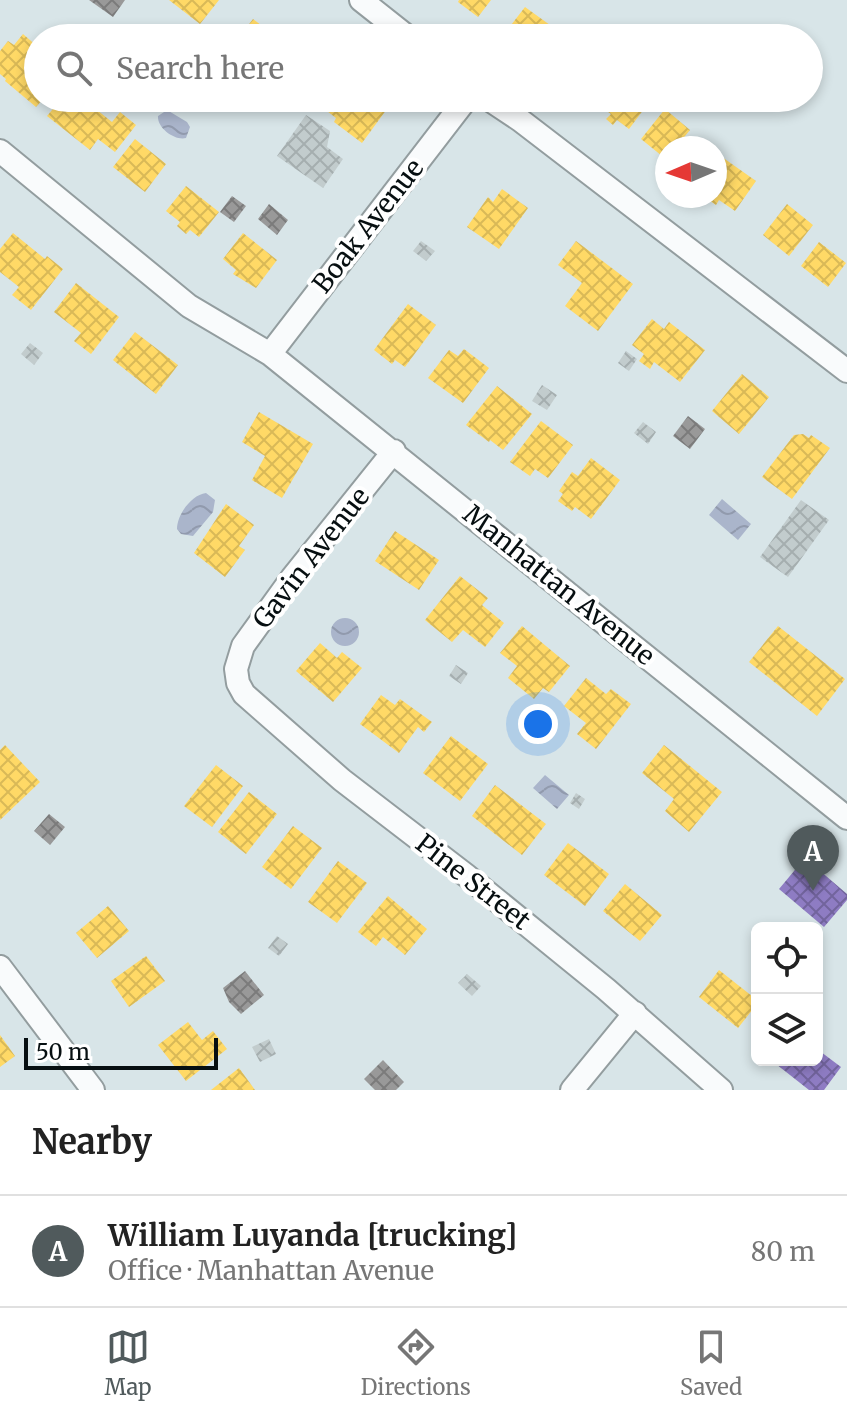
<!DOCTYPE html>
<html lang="en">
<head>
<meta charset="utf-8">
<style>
  :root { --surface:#fff; --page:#f2f2f2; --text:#222; --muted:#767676; --line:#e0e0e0; --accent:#505a5c }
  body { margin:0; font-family:Merriweather,serif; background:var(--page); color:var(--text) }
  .controls { position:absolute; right:24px; bottom:24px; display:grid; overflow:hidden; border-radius:12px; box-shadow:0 4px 12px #0003 }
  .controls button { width:72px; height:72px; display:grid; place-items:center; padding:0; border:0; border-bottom:2px solid var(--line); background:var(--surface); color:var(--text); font:40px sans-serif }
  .compass { position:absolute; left:655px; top:136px; width:72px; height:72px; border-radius:50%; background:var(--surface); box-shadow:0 4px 12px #0003; rotate:268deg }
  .scale { position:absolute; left:24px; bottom:20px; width:194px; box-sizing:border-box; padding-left:8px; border:4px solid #070f11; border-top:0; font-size:22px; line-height:28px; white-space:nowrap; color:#070f11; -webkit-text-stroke:6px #fff; paint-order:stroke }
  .you { position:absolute; left:538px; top:724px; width:28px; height:28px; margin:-20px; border:6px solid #fff; border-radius:50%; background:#1a73e8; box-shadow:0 0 0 12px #1a73e833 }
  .badge { display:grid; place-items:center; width:52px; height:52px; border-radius:50%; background:var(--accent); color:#fff; font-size:26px; font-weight:700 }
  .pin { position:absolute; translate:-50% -66px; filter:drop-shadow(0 2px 4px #0008) }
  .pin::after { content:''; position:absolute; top:42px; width:28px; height:24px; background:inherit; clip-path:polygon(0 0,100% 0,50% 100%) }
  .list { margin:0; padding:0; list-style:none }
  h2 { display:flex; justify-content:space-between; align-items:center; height:104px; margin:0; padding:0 32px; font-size:34px }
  h2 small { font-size:26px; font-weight:400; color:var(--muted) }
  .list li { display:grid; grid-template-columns:52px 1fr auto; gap:24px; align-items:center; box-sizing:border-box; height:112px; padding:0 32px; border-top:2px solid var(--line) }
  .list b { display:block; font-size:30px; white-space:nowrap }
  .list p { margin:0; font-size:26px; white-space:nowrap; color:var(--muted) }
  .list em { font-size:26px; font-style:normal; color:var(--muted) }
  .icon { flex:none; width:44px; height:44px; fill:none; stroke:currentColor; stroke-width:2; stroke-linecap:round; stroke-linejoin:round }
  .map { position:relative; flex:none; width:847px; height:1090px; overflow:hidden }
  .search { position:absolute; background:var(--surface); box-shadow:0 4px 12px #0003; left:24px; right:24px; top:24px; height:88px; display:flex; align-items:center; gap:20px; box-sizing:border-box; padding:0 28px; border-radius:44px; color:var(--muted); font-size:30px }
  .sheet { height:216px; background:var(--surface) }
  nav { display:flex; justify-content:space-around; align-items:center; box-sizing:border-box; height:112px; border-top:2px solid var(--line); background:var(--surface); font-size:22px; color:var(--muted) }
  nav a { display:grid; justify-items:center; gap:4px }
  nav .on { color:var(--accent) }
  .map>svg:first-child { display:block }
  .water { fill:url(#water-waves) }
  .homes { fill:url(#homes-cross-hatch) }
  .offices { fill:url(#offices-cross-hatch) }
  .industry { fill:url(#industry-cross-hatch) }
  .building { fill:url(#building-cross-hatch) }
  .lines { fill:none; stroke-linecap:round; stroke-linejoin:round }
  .minor-casing { stroke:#939d9f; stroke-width:26 }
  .minor { stroke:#f9fbfc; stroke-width:22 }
  .labels { text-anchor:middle; stroke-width:8; stroke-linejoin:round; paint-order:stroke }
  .street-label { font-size:26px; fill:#070f11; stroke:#fff }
</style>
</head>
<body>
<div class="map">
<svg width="847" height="1090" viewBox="0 0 847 1090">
  <defs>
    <pattern id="water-waves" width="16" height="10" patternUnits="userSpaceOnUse" patternTransform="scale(2)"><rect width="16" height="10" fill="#aab5cb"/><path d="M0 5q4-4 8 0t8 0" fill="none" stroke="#919aad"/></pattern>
    <pattern id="homes-cross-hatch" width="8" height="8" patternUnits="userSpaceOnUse" patternTransform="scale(2)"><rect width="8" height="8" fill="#ffd966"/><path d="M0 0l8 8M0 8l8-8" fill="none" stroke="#d9b957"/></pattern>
    <pattern id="offices-cross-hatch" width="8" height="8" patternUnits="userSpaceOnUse" patternTransform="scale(2)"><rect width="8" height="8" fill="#8e7cc3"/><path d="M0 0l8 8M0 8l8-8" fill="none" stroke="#72649d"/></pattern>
    <pattern id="industry-cross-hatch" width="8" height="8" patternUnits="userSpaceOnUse" patternTransform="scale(2)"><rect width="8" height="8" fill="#999"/><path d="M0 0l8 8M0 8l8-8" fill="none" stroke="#7b7b7b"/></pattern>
    <pattern id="building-cross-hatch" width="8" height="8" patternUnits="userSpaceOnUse" patternTransform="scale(2)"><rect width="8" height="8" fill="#c2cccd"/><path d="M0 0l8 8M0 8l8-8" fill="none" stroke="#a5aeaf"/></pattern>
  </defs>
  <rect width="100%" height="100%" fill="#d8e5e8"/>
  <!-- water -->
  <path class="water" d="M167 110 187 122 190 127 186 138C175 141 157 128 158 116Z
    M206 493 215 500 213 512 193 536 181 534 177 529C177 515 191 495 206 493Z
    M722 499 751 524 738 540 709 515Z
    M331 632a14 14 0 1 1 28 0a14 14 0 1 1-28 0Z
    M545 775 569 795 557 809 533 788Z"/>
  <!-- homes -->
  <path class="homes" d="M169 0H219L200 24Z
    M459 0H491L478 17 458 2Z
    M525 7 568 38H501Z
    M253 19 278 38H243L240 36Z
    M23 34 38 47V98H44L36 107 5 81 6 79 0 74V51L8 41 14 45Z
    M62 98H82L112 122 120 112 136 125 115 152 98 139 90 150 47 116Z
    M322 98H395L362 143 334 122 336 118 318 104Z
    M597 98H637L647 105 629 129 617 120 613 125 606 119 611 114 594 102Z
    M665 109 690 130 675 148H667V160L641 139Z
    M135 139 166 164 145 192 113 167Z
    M722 157 756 181 735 211 719 200 716 205 703 196H715V167Z
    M186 186 219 212 199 237 190 230 186 234 177 226 180 222 166 211Z
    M502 189 528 208 499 249 467 227 488 197 493 202Z
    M787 204 813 225 789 256 763 235Z
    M13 233 45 259 47 256 63 269 31 310 12 295 19 287 0 272V249Z
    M243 233 277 260 256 288 233 274 236 270 223 259Z
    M576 241 633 284 598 331 565 306 582 283 558 265Z
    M819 242 846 263 828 287 801 266Z
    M76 283 119 317 91 354 74 341 81 333 54 312Z
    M408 304 436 325 405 367 395 360 392 364 374 350Z
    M652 319 664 329 669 322 705 350 680 382 654 362 650 369 639 361 644 354 632 345Z
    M135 332 178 365 156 394 113 360Z
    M464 349 489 368 463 403 428 378 449 350 458 356Z
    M742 374 769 397 739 434 712 411Z
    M497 386 532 414 503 450 490 440 489 442 466 425Z
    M259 412 313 444 282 498 252 480 265 456 242 442Z
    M541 421 573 445 548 478 535 469 530 476 510 462Z
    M803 434 809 438 811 435 830 448 792 499 762 477 794 435Z
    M591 458 620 480 591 519 575 507 572 511 558 501 563 494 559 491 572 472 578 476Z
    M226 504 254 525 239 546 245 550 225 577 194 553Z
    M395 531 439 560 419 590 375 561Z
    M460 576 488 598 482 605 504 623 485 647 463 630 452 642 425 620Z
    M522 626 570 666 549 692 543 688 534 699 508 678 517 666 500 653Z
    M778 626 845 679 817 716 749 662Z
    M320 643 337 658 342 652 362 668 333 702 296 671Z
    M586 678 606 694 611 689 631 704 596 749 577 734 586 723 564 706Z
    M381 695 395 705 400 699 432 722 424 732 418 727 399 753 360 724Z
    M451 736 488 764 460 801 423 773Z
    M5 745 40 782 0 820V750Z
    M664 745 722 792 689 832 665 811 674 799 642 773Z
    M216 765 243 786 212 827 184 806Z
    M495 785 546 824 522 855 472 816Z
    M249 792 277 814 246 854 218 832Z
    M293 826 322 848 291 889 262 867Z
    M568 843 609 874 585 906 544 875Z
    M338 861 367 883 337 923 308 902Z
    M625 884 662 915 640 941 603 911Z
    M388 896 427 929 405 955 383 937 376 946 358 932Z
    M108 906 129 931 97 958 76 933Z
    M146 956 165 981 129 1007 111 981Z
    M719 970 757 1000V1004L738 1028 699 997Z
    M188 1022 202 1040 213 1031 227 1049 186 1081 158 1045Z
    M0 1035 15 1056 0 1067Z
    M239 1068 255 1090H211Z"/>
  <!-- offices -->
  <path class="offices" d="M805 858 847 894V900L824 927 779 889Z
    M817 1049 841 1067 824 1090H809L776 1064 779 1060H817Z"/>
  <!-- industry -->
  <path class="industry" d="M89 0H125L113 17Z
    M232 196 246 206 234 222 220 212Z
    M269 204 288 220 277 235 258 219Z
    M688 416 705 429 690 449 673 436Z
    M49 814 65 827 50 845 34 831Z
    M245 971 264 995 241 1014 229 1002 223 988Z
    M383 1060 404 1082 396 1090H375L364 1079Z"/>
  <!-- building -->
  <path class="building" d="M306 115 330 131 327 147 343 159 323 188 277 156Z
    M421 241 435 251 426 261 413 251Z
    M30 343 43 353 34 365 21 354Z
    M626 351 637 359 629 371 618 363Z
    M542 385 557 395 547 410 532 401Z
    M643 422 656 432 648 444 634 433Z
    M801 500 829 520 788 577 760 557Z
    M456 665 468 673 461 684 449 676Z
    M576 793 585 799 579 809 570 803Z
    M277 936 288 944 279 956 268 948Z
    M467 974 481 986 472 996 458 983Z
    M269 1039 276 1054 260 1062 252 1047Z"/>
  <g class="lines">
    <defs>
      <path id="minor" d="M361 0 409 38
        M487 98 520 120 847 371
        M0 151 189 306 270 354 847 818
        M270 354 467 98
        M394 451 292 578 243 646 236 669 238 683 244 694 342 780 467 876 606 989 721 1090
        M0 967 93 1090
        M572 1090 635 1013"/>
    </defs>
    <!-- minor casing -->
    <use href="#minor" class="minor-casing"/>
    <!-- minor -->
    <use href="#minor" class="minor"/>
  </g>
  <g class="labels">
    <!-- street labels -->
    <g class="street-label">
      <text transform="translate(368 226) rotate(-52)" y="9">Boak Avenue</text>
      <text transform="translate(311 558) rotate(-52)" y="9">Gavin Avenue</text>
      <text transform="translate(559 585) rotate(39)" y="9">Manhattan Avenue</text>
      <text transform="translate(473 882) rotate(38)" y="9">Pine Street</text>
    </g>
  </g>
</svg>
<div class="controls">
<button><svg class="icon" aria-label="locate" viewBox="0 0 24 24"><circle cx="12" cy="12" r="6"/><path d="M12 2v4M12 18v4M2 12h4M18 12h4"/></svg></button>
<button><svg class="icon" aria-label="layers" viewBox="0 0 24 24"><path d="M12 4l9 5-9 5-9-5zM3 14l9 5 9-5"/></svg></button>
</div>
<svg class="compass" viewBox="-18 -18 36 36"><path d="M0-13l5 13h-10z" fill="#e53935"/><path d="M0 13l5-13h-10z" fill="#767676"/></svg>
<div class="scale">50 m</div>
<div class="you"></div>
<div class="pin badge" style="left:813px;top:891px">A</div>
<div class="search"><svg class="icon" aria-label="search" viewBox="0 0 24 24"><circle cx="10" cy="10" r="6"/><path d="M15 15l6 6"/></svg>Search here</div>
</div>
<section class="sheet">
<h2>Nearby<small></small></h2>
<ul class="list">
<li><span class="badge">A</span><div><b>William Luyanda [trucking]</b><p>Office · Manhattan Avenue</p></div><em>80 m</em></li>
</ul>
</section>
<nav>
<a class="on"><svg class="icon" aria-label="map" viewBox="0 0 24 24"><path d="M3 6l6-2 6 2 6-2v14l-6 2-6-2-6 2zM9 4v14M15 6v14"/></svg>Map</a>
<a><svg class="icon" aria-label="directions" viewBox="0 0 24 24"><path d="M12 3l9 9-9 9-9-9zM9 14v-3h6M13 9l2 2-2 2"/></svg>Directions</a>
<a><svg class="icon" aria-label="saved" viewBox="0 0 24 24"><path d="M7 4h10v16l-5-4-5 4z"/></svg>Saved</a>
</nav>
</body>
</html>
